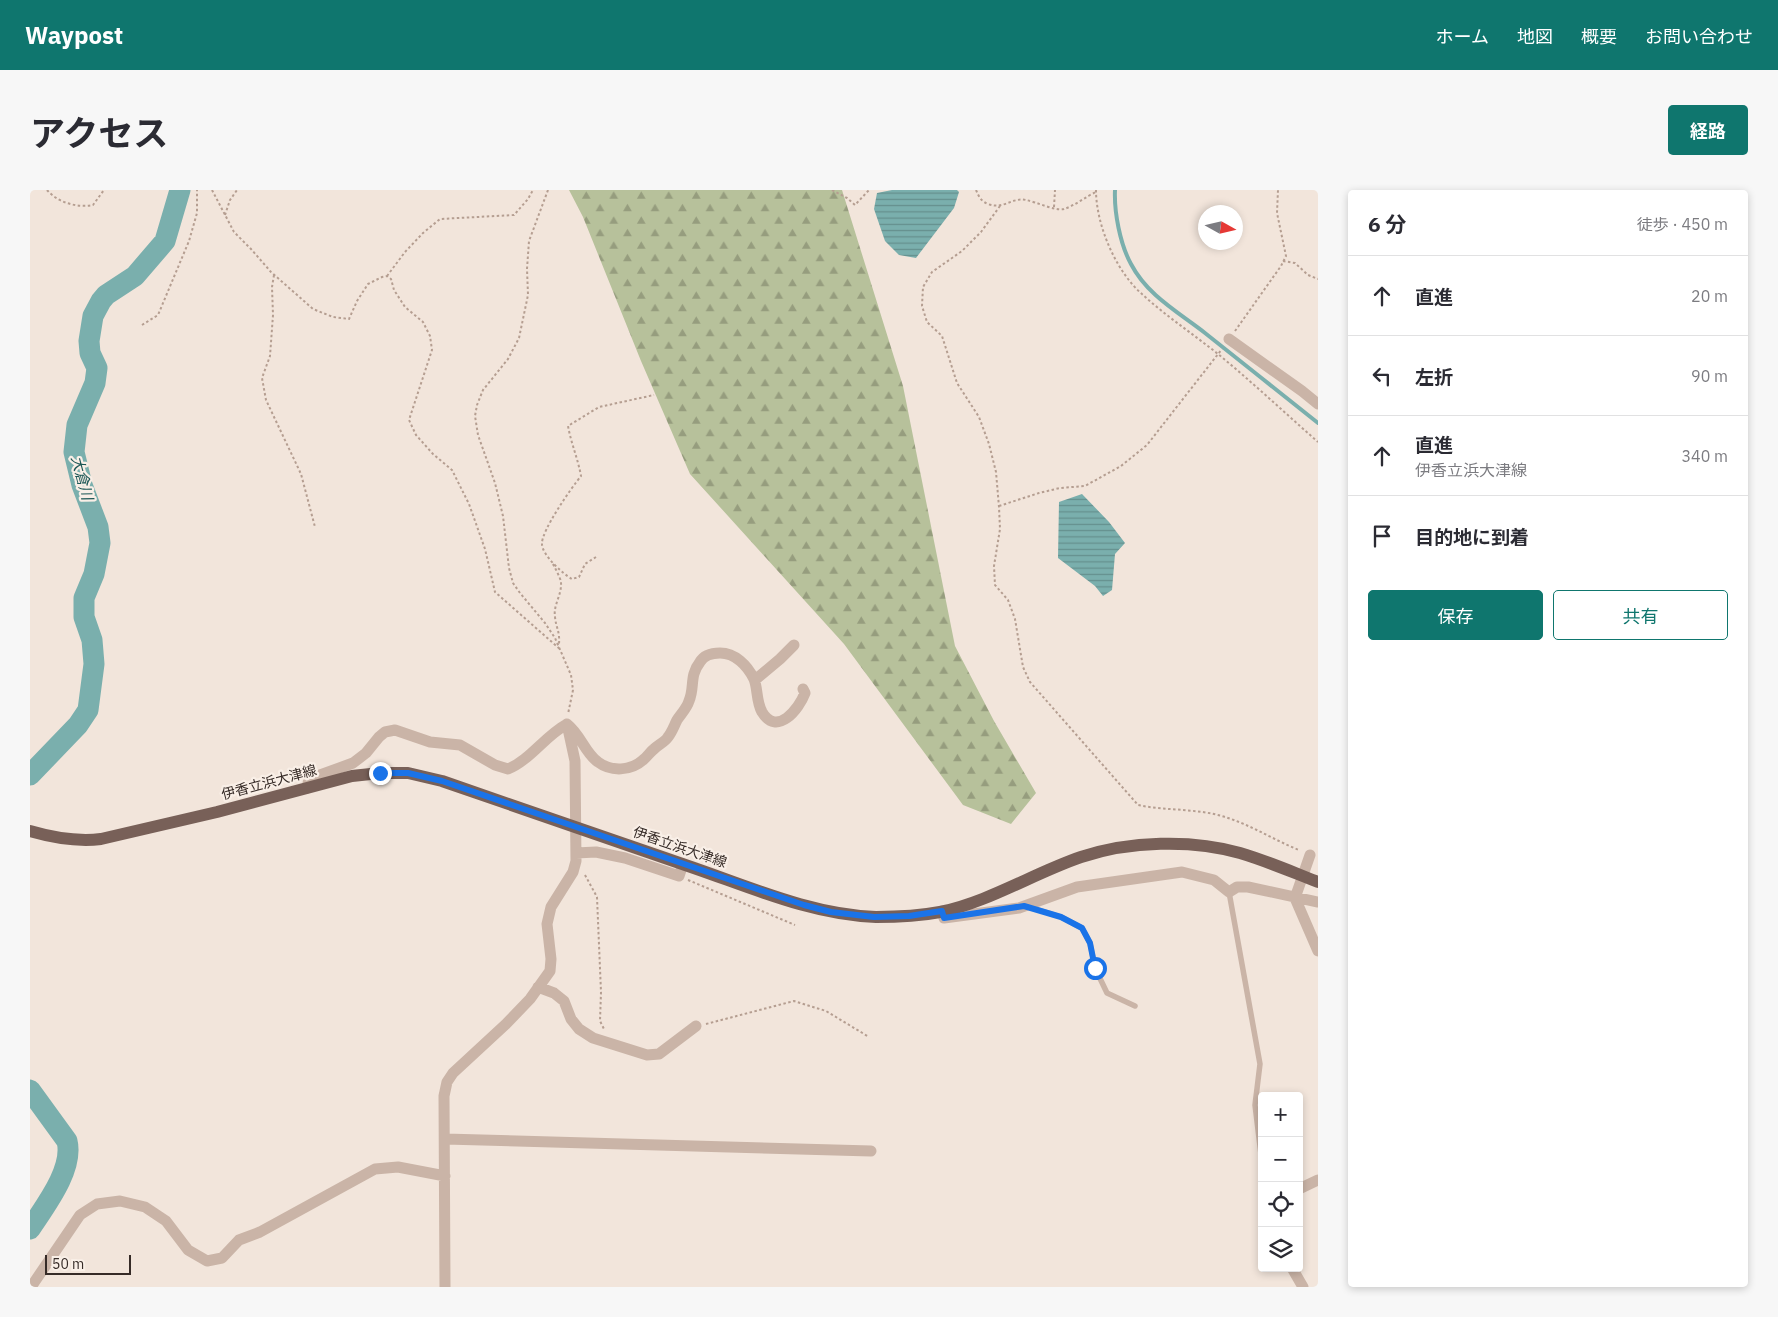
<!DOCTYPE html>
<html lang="ja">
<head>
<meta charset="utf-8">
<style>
  :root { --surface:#fff; --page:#f7f7f7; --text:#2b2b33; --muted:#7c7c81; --line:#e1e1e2; --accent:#0f766e }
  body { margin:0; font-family:"IBM Plex Sans","Noto Sans JP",sans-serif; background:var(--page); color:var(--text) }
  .controls { position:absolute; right:15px; bottom:15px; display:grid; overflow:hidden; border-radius:5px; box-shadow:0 2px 8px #0003 }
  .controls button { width:45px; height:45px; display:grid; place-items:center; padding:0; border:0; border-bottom:1px solid var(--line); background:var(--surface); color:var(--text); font:25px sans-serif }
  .compass { position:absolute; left:1168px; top:15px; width:45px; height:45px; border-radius:50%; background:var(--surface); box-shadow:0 2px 8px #0003; rotate:98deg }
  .scale { position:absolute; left:15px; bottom:12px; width:86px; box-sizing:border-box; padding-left:5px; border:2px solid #362b27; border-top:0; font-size:14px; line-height:18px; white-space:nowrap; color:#362b27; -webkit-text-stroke:4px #f9efe7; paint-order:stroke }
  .stop { position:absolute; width:15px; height:15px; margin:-11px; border:4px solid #1a73e8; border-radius:50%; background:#fff }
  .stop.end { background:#1a73e8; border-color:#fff; box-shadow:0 1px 5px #0008 }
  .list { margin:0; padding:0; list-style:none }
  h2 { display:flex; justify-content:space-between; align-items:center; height:65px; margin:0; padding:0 20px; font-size:21px }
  h2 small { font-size:16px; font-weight:400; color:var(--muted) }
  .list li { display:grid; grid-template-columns:32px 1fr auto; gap:15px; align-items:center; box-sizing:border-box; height:80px; padding:0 20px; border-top:1px solid var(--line) }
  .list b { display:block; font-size:19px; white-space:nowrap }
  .list p { margin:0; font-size:16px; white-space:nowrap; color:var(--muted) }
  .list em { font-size:16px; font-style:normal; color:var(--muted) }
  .actions { display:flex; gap:10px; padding:15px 20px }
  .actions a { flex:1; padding:11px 0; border:1px solid var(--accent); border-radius:5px; text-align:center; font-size:18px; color:var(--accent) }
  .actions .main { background:var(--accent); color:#fff }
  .icon { flex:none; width:28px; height:28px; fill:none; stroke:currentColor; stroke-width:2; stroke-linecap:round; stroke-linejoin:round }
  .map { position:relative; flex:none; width:1288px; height:1097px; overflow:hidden; border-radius:5px }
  header { display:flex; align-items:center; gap:30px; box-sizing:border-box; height:70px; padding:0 25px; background:var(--accent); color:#fff }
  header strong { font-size:24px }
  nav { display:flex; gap:28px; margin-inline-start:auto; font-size:18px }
  .intro { display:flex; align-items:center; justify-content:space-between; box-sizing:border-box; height:120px; padding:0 30px }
  h1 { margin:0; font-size:35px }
  .button { padding:12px 22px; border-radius:5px; background:var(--accent); color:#fff; font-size:18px; font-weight:700 }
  main { display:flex; gap:30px; padding:0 30px }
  aside { flex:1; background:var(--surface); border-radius:5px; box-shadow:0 2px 8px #0003 }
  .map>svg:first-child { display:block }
  .forest { fill:url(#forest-firs) }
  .water { fill:url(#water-rules) }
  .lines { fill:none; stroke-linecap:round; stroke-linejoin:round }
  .stream { stroke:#7aafad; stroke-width:4 }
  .river { stroke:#7aafad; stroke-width:21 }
  .path { stroke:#b59e91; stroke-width:2; stroke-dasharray:2.5 2.5; stroke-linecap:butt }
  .service { stroke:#cab4a7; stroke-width:5.5 }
  .minor { stroke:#cab4a7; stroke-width:11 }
  .primary { stroke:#786058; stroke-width:12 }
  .route { stroke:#1a73e8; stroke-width:6 }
  .labels { text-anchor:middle; stroke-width:4.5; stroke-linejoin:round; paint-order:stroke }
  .street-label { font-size:14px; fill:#362b27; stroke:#f9efe7 }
  .water-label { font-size:15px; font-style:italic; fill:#1d5756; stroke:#f9efe7 }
</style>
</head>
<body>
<header>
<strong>Waypost</strong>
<nav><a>ホーム</a><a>地図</a><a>概要</a><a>お問い合わせ</a></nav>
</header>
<div class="intro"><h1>アクセス</h1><a class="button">経路</a></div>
<main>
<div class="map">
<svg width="1288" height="1097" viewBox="0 0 1288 1097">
  <defs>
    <pattern id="forest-firs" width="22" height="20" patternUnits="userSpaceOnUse" patternTransform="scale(1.25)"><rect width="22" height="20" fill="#b7c19b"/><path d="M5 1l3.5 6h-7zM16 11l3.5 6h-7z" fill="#969d7e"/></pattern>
    <pattern id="water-rules" width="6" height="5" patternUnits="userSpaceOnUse" patternTransform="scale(1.25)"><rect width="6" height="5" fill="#7aafad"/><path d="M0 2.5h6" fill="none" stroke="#658f8d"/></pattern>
  </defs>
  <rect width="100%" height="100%" fill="#f2e5db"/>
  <!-- forest -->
  <path class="forest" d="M539 0H812L873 196 925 456 964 531 1006 603 981 634 933 615 814 454 660 284 611 171 553 27Z"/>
  <!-- water -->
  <path class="water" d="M862 0H927L929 2 924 18 886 68 869 65 855 51 844 19 847 3Z
    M1052 304 1079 332 1095 353 1085 364 1082 400 1073 406 1065 396 1028 368 1029 312Z"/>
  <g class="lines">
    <!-- stream -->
    <path class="stream" d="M1085 0C1084 22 1090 54 1101 74 1117 105 1148 122 1175 143 1213 173 1250 203 1288 233"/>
    <!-- river -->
    <path class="river" d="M0 585 48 535 58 520 64 474 62 450 54 427V408L64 384 70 353 68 337 52 295 44 262 47 235 65 193 67 178 60 163 59 151 63 126 71 111 76 105 105 86 135 51 150 0
      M0 900 37 951C44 979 15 1016 0 1039"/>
    <!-- path -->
    <path class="path" d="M17 0C28 13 48 18 63 15L74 0
      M182 0 204 42 221 59 241 82 283 119 303 127 319 129 327 111 338 94 352 87 357 86 361 89 364 100 375 117 393 132 400 146 402 160 379 230 386 245 403 264 422 280 439 314 455 359 465 402 531 460
      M518 0 499 51 497 79 498 105 489 148 478 169 453 200 447 215 445 226 448 245 465 293 473 326 479 378 483 393 490 403 515 433 525 448 541 485 543 500 538 524
      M802 0 817 8 825 15 839 0
      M946 0C949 7 951 11 958 14 973 20 982 7 996 10 1007 12 1024 21 1034 19 1044 16 1057 6 1066 2
      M1066 0C1066 35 1086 82 1113 105 1136 126 1163 144 1188 164 1222 192 1255 223 1288 252
      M970 16 951 42 932 61 902 82 893 97 892 116 897 132 912 146 927 193 949 227 959 254 966 282 969 317 970 339 964 376 965 395 978 410 985 429 993 477 1000 492 1108 615C1136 621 1167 618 1195 627 1221 635 1244 650 1269 660
      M1024 17 1025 0
      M195 25 200 10 207 0
      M1253 71 1265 73 1278 85 1288 89
      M244 85 242 97 243 125 240 166 232 188 236 210 271 284 285 337
      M357 86 375 62 393 43 410 29 484 25 498 9 503 0
      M112 135 128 125 159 51 167 23V0
      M1205 141 1251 76 1256 66 1247 23 1248 0
      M969 316 1009 303 1030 298 1055 296 1091 276 1117 255 1192 159
      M566 367 555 374 549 387 542 389C533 384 512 365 512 354 511 341 542 297 551 286 548 269 541 253 538 236L569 217 624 205
      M523 374C526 380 530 387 531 392 532 405 523 415 525 427 526 438 530 441 529 454
      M555 685 567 707 571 802 570 831 574 839
      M658 690 765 735
      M676 834 764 811 796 821 839 847"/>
    <!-- service -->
    <path class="service" d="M1199 702 1230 874 1225 915 1232 973
      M999 717 1031 727 1052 738 1060 753 1065 778 1077 803 1105 816"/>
    <!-- minor -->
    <path class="minor" d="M1199 149 1272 201 1288 214
      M725 490 750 469 764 455
      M537 534C551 545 555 563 568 572 581 582 601 581 613 570 617 567 620 562 624 559 628 555 635 552 638 547 642 542 644 536 647 530 651 524 657 518 659 511 665 497 659 486 670 472 674 465 682 463 690 463 705 463 717 475 724 489 728 499 726 511 732 522 747 547 769 519 775 503L773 499
      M277 598 279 589 323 573 336 563 349 547 355 542 365 540 400 552 430 555 465 575 478 579C500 570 515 546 537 534
      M546 663 566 662 595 668 649 686 653 674
      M1280 665 1265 708 1288 761
      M912 721 914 728 989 718 1047 697 1152 682 1184 690 1199 702 1207 697H1218L1288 712
      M508 797 524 803 534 811 541 829 549 839 563 848 617 865 629 864 666 836
      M415 949 841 961
      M1269 999 1288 990
      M1262 1078 1273 1097
      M1 1097 50 1025 67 1014 90 1011 115 1017 136 1031 158 1060 177 1071 192 1068 209 1050 230 1042 345 979 368 977 415 986
      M415 1097 414 906 417 892 423 883 476 834 500 809 520 781 521 769 517 734 521 717 543 682 546 671 545 571 537 534"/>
    <!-- primary -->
    <path class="primary" d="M0 641C24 648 46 652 71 649L187 622 322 586 350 583H378L412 591C496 620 580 649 664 678 722 698 783 725 846 727 867 727 889 726 910 722 959 712 1004 683 1051 667 1099 651 1162 649 1210 663 1237 671 1262 682 1288 692"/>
  </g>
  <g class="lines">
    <!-- route -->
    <path class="route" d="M350 583H378L412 591 774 715 801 722 844 727 879 726 912 721 914 728 994 716 1031 727 1052 738 1060 753 1065 778"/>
  </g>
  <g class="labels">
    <!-- street labels -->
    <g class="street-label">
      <text transform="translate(239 592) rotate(-15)" y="5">伊香立浜大津線</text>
      <text transform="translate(650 657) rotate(19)" y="5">伊香立浜大津線</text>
    </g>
    <!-- water labels -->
    <g class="water-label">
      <text transform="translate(52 288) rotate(75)" y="5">大倉川</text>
    </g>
  </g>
</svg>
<div class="controls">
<button>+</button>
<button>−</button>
<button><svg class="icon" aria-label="locate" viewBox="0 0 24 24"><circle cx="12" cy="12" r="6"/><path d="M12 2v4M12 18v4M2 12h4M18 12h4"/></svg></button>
<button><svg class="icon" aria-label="layers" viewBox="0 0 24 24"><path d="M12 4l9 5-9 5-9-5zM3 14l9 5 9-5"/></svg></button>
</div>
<svg class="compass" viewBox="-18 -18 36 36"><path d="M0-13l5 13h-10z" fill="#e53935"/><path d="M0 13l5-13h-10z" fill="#7c7c81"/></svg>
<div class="scale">50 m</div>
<div class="stop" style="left:1065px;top:778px"></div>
<div class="stop end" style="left:350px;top:583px"></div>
</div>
<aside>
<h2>6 分<small>徒歩 · 450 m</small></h2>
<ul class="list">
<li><svg class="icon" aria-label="ahead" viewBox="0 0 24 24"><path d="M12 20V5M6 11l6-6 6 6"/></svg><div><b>直進</b></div><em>20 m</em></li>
<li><svg class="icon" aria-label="left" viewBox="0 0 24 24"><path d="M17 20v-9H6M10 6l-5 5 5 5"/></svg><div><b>左折</b></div><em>90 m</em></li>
<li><svg class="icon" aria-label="ahead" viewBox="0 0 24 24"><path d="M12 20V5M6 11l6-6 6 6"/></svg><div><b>直進</b><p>伊香立浜大津線</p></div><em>340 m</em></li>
<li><svg class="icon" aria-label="arrive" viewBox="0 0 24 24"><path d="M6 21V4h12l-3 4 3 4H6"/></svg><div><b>目的地に到着</b></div></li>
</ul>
<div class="actions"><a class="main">保存</a><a>共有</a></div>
</aside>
</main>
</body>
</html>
